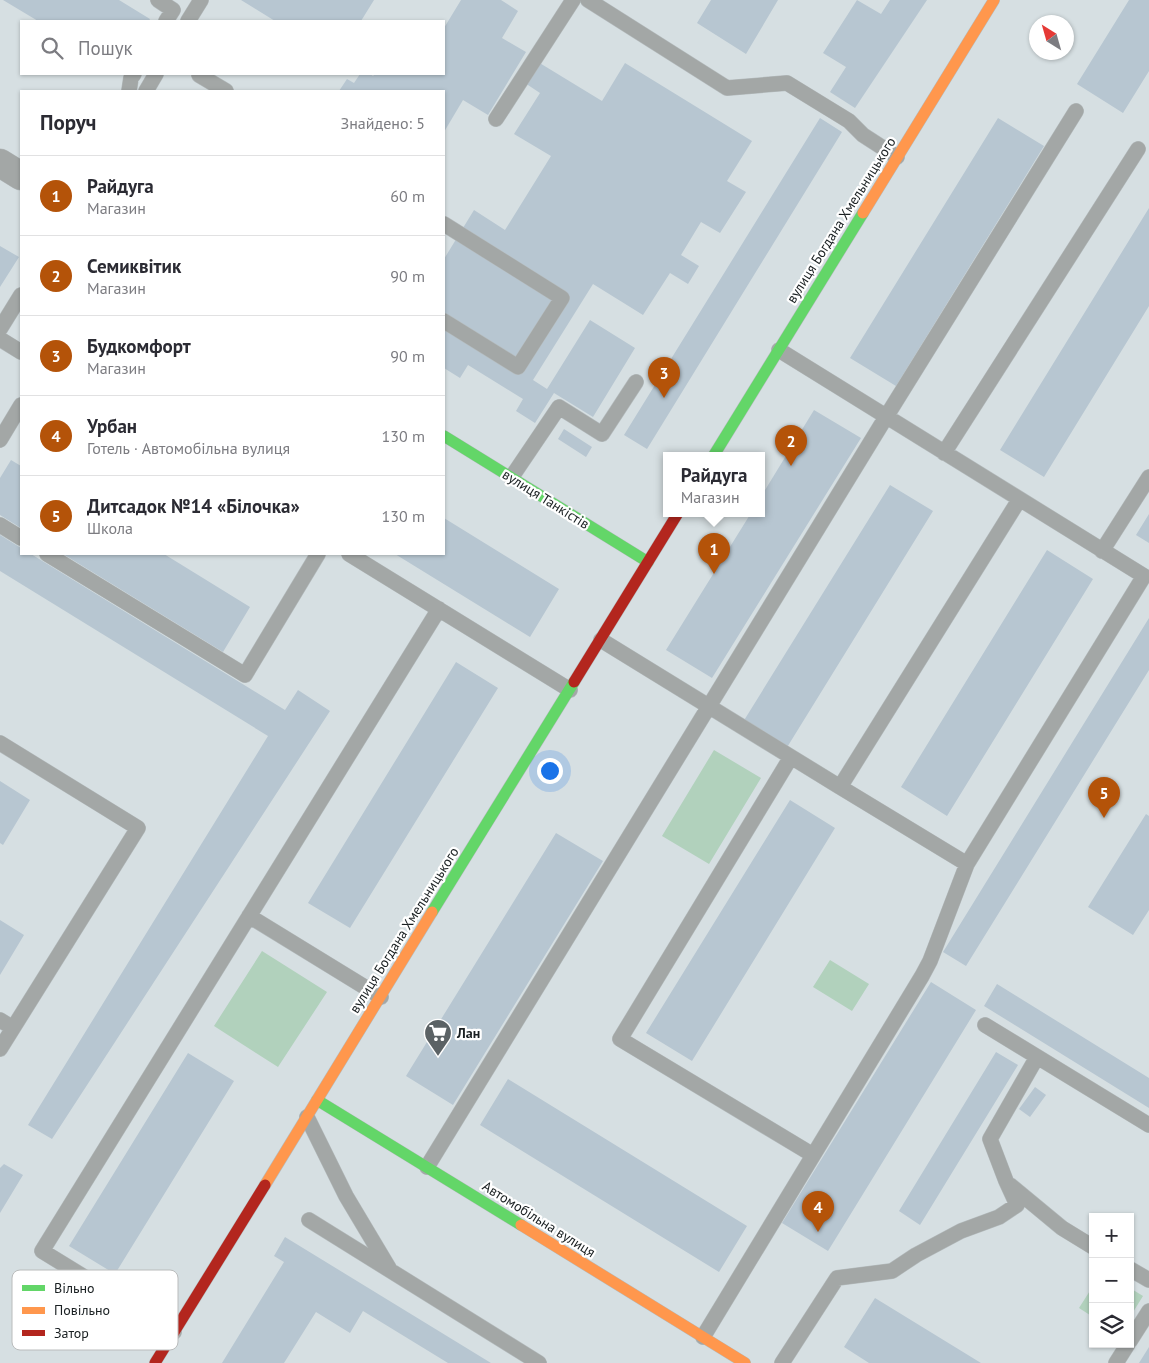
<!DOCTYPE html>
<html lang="uk">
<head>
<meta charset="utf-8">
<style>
  :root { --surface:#fff; --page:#f7f7f7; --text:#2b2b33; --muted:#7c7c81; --line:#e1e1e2; --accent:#b45309 }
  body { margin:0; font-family:"PT Sans",sans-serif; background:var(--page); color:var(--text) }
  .controls { position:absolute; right:15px; bottom:15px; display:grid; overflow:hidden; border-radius:0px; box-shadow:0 1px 4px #0004 }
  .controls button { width:45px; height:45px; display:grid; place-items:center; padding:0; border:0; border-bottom:1px solid var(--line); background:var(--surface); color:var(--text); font:25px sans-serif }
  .compass { position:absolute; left:1029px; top:15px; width:45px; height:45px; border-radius:50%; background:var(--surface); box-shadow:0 1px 4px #0004; rotate:323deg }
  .you { position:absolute; left:549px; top:770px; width:18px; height:18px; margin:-12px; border:4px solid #fff; border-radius:50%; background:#1a73e8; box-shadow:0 0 0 8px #1a73e833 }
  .badge { display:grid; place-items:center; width:32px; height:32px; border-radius:50%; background:var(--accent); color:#fff; font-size:16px; font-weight:700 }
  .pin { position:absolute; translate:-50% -41px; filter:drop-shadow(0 1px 2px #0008) }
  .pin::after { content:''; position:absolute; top:26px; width:18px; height:15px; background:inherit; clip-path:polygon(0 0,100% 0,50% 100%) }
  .popup { position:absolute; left:663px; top:452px; width:102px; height:65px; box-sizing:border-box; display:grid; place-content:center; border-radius:0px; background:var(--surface); filter:drop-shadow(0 1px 4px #0005); font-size:16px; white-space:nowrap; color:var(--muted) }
  .popup b { font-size:19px; color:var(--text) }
  .popup::after { content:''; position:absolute; left:50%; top:100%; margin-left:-10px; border:10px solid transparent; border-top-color:var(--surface) }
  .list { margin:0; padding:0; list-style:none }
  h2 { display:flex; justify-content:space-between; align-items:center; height:65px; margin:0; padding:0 20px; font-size:21px }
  h2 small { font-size:16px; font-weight:400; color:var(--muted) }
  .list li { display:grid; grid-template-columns:32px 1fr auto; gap:15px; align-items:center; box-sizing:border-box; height:80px; padding:0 20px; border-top:1px solid var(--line) }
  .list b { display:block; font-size:19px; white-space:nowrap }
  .list p { margin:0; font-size:16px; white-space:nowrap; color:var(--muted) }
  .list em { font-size:16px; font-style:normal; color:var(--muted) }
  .icon { flex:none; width:28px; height:28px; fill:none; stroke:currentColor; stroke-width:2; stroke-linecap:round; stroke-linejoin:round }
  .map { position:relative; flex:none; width:1149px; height:1363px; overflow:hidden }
  .search { position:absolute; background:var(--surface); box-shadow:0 1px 4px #0004; left:20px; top:20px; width:425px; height:55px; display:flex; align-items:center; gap:12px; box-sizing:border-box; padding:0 18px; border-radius:0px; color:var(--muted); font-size:19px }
  .panel { position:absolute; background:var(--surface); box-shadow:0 1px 4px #0004; left:20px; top:90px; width:425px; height:465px; border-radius:0px }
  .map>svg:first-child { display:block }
  .green { fill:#b1d1bc }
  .building { fill:#b7c6d1 }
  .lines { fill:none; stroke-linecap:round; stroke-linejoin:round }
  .lane-casing { stroke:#b5bcbe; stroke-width:16 }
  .street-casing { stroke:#b5bcbe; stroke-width:29 }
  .fast-casing { stroke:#b5bcbe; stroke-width:12 }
  .slow-casing { stroke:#b5bcbe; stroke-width:12 }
  .jam-casing { stroke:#b5bcbe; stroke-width:12 }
  .lane { stroke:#a3a7a6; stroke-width:15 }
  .street { stroke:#a3a7a6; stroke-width:28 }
  .fast { stroke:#63d668; stroke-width:11 }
  .slow { stroke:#ff974d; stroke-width:11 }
  .jam { stroke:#b3261e; stroke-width:11 }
  .labels { text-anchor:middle; stroke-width:4.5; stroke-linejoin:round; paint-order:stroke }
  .street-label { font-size:14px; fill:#191f21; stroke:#fff }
  .poi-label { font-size:14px; font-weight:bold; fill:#191f21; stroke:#fff; text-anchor:start }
  .key { fill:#fff; stroke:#babcbc; stroke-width:1 }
  .key-label { font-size:14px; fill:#191f21 }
</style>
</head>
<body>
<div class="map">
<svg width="1149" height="1363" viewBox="0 0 1149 1363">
  <rect width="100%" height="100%" fill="#d6dfe2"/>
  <!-- green -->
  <path class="green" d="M714 750 761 778 709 864 662 836Z
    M262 951 327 992 278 1067 214 1026Z
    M830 960 869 984 852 1011 813 987Z
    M1093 1286V1317L1079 1308Z
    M1130 1288 1143 1296 1130 1317Z"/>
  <!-- building -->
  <path class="building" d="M3 0H119L150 19 149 21H38Z
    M241 0H374L361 21H275Z
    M461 0H501L518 11 502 38 526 52 488 115 463 100 444 132V91H339L347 79 354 83 360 74H370L373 76 375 74H444V28Z
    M711 0H778L746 54 697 23Z
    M857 0 881 14 890 0H927L855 108 830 92 846 67 823 53Z
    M1129 0H1149V71L1123 113 1077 84Z
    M538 62 602 101 625 63 752 141 727 181 746 192 720 233 701 222 681 255 699 266 688 284 670 273 643 315 593 284 533 380 547 389 590 320 635 348 593 417 554 393 535 423 516 411 523 399 468 365 460 378 444 368V259L474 210 505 230 551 156 514 134 540 93 525 83Z
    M820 118 842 132 647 449 624 435Z
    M998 118 1044 146 896 386 850 358Z
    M1149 208V306L1044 477 1000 450Z
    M0 246 19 257 0 287Z
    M814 410 861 438 712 678 666 650 751 513H762V495Z
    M564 429 592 447 586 457 558 439Z
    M11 460 21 466V528L0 515V478Z
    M890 485 933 511 786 749 743 722Z
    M1149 514V543L1136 535Z
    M444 518 559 589 530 637 395 554H444Z
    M0 535 21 548V554H31L285 710 298 690 330 711 52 1139 28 1125 268 736 0 571Z
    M1047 550 1093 579 947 816 901 787Z
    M63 554H164L250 607 223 652Z
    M1149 618V670L966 966 943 952Z
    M456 662 498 688 350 928 308 903Z
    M0 781 30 800 3 845 0 843Z
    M790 800 835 828 692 1061 646 1033Z
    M1146 814 1149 816V910L1133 935 1088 907Z
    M556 833 603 861 453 1105 406 1076Z
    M0 920 24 935 0 975Z
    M931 982 976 1010 828 1251 782 1223Z
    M997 984 1149 1078V1108L984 1006Z
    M996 1052 1018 1065 920 1225 899 1211Z
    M188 1053 234 1081 115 1274 69 1246Z
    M508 1079 747 1226 719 1272 480 1125Z
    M1035 1087 1046 1095 1030 1117 1019 1109Z
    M4 1164 23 1175 0 1213V1168Z
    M285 1237 491 1363H448L363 1311 350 1333 316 1312 284 1363H222L284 1262 274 1256Z
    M875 1298 981 1363H869L844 1347Z
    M1149 1347V1363H1139Z"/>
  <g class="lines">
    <defs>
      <path id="lane" d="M158 0 173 10 166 21
        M588 0 727 88 787 83 849 121 863 135 897 157
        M188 21 201 0
        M199 75 226 91
        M129 91 131 78 134 74
        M146 91 156 74
        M496 119 573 0
        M444 224 562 298 518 367 444 321
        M0 329 21 295
        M0 339 21 352
        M779 350 1144 576 967 864 840 787
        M0 440 21 405
        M944 453 1138 149
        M511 478 559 407 602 434 636 382
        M0 525 21 538
        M1102 551 1149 477
        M47 554 245 675 318 554
        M349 554 570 690
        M601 640 840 787 1019 500
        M0 743 138 828 0 1049
        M791 757 620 1039 813 1155
        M249 916 381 997
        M0 1020 13 1028
        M985 1025 1149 1125
        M307 1117 346 1196 389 1268
        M427 1167 886 417 1076 111
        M1010 1185 1062 1228 1093 1247
        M309 1220 539 1363
        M1130 1269 1149 1280
        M174 1332 42 1251 439 609
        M703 1337 922 976 930 961 967 864
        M1130 1341 1149 1311
        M782 1363 837 1278 892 1271 916 1255 961 1231 999 1217 1017 1205 1006 1181 990 1139 1037 1057
        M1116 1363 1128 1344"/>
      <path id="street" d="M0 163 21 176"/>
      <path id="fast" d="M444 436 648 562
        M714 455 863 213
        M432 912 574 682
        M317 1100 521 1225"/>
      <path id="slow" d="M863 213 994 0
        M265 1185 432 912
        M521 1225 745 1363"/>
      <path id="jam" d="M574 682 678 513
        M155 1363 265 1185"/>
    </defs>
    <!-- lane casing -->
    <use href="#lane" class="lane-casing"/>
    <!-- street casing -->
    <use href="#street" class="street-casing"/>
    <!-- fast casing -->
    <use href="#fast" class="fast-casing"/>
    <!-- slow casing -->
    <use href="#slow" class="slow-casing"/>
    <!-- jam casing -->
    <use href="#jam" class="jam-casing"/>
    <!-- lane -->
    <use href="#lane" class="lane"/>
    <!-- street -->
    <use href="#street" class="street"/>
    <!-- fast -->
    <use href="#fast" class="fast"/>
    <!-- slow -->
    <use href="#slow" class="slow"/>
    <!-- jam -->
    <use href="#jam" class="jam"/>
  </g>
  <!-- icons -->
  <defs>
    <symbol id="supermarket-pin" viewBox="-11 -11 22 30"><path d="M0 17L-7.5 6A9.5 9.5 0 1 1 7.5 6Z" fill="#5b6265" stroke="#fff"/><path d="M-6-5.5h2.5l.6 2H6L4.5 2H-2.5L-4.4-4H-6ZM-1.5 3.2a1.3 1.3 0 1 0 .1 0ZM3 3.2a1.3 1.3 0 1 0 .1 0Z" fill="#fff"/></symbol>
  </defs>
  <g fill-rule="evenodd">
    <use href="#supermarket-pin" x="422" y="1017" width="32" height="43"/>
  </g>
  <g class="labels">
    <!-- street labels -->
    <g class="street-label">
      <text transform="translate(841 220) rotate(-58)" y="5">вулиця Богдана Хмельницького</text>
      <text transform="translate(546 499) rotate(32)" y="5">вулиця Танкістів</text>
      <text transform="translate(404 930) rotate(-58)" y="5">вулиця Богдана Хмельницького</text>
      <text transform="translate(539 1219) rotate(32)" y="5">Автомобільна вулиця</text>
    </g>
    <!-- poi labels -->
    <g class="poi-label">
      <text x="457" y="1038">Лан</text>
    </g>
  </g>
  <!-- legend -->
  <rect x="12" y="1270" width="166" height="80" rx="8" class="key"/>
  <rect x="22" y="1285" width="23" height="6" fill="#63d668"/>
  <rect x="22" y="1307" width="23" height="7" fill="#ff974d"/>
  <rect x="22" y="1330" width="23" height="6" fill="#b3261e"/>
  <g class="key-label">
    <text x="54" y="1293">Вільно</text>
    <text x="54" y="1315">Повільно</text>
    <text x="54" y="1338">Затор</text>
  </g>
</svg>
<div class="controls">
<button>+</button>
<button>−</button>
<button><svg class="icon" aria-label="layers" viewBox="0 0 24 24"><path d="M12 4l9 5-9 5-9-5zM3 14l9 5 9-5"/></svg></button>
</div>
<svg class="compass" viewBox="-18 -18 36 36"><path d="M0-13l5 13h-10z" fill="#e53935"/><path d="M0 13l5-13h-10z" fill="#7c7c81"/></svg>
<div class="you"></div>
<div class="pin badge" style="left:714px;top:574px">1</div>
<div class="popup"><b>Райдуга</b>Магазин</div>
<div class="pin badge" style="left:791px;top:466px">2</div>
<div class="pin badge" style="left:664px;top:398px">3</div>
<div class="pin badge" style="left:818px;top:1232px">4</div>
<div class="pin badge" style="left:1104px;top:818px">5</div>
<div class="search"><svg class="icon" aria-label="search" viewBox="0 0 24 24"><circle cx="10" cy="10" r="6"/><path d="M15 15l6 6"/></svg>Пошук</div>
<section class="panel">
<h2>Поруч<small>Знайдено: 5</small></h2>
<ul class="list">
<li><span class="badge">1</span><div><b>Райдуга</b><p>Магазин</p></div><em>60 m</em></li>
<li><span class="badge">2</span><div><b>Семиквітик</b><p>Магазин</p></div><em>90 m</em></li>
<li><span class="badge">3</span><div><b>Будкомфорт</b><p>Магазин</p></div><em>90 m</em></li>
<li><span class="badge">4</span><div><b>Урбан</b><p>Готель · Автомобільна вулиця</p></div><em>130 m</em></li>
<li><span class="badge">5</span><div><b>Дитсадок №14 «Білочка»</b><p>Школа</p></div><em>130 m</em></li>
</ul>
</section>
</div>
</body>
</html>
